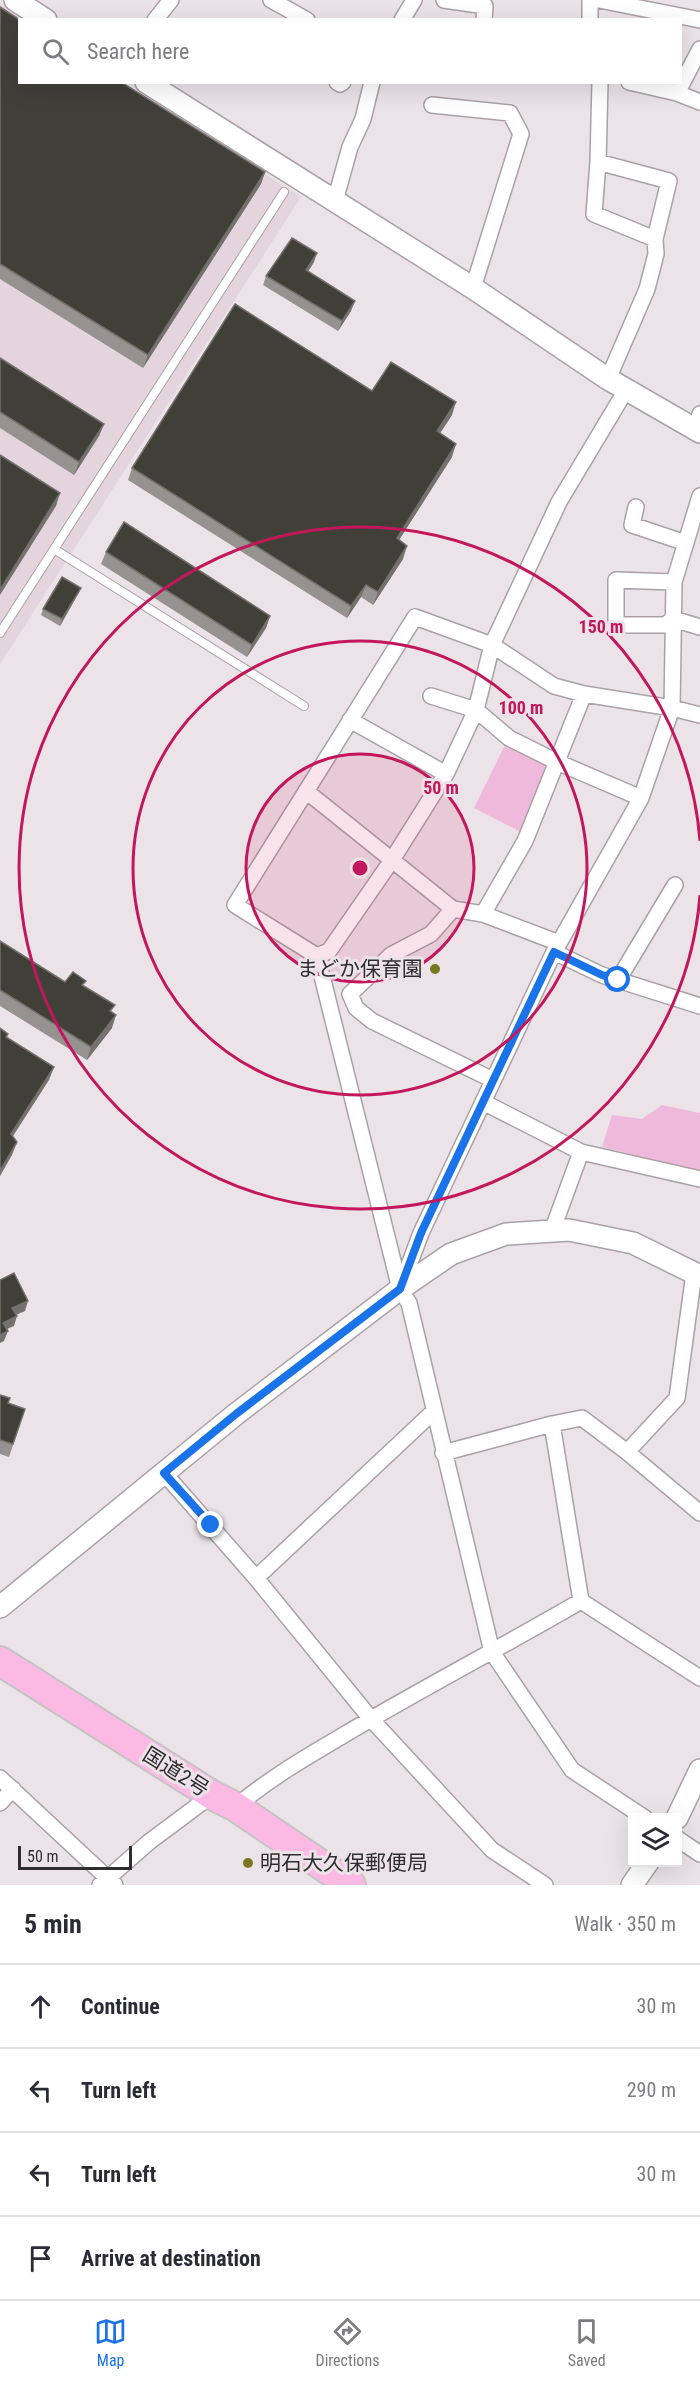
<!DOCTYPE html>
<html lang="en">
<head>
<meta charset="utf-8">
<style>
  :root { --surface:#fff; --page:#f2f2f3; --text:#2b2b33; --muted:#7c7c81; --line:#e1e1e2; --accent:#1a73e8 }
  body { margin:0; font-family:"Roboto Condensed","Noto Sans JP",sans-serif; background:var(--page); color:var(--text) }
  .controls { position:absolute; right:18px; bottom:18px; display:grid; overflow:hidden; border-radius:0px; box-shadow:0 6px 24px #0002 }
  .controls button { width:54px; height:54px; display:grid; place-items:center; padding:0; border:0; border-bottom:2px solid var(--line); background:var(--surface); color:var(--text); font:30px sans-serif }
  .scale { position:absolute; left:18px; bottom:15px; width:114px; box-sizing:border-box; padding-left:6px; border:3px solid #302d2f; border-top:0; font-size:16px; line-height:21px; white-space:nowrap; color:#302d2f; -webkit-text-stroke:4px #ece3e8; paint-order:stroke }
  .stop { position:absolute; width:18px; height:18px; margin:-14px; border:4px solid #1a73e8; border-radius:50%; background:#fff }
  .stop.end { background:#1a73e8; border-color:#fff; box-shadow:0 2px 6px #0008 }
  .list { margin:0; padding:0; list-style:none }
  h2 { display:flex; justify-content:space-between; align-items:center; height:78px; margin:0; padding:0 24px; font-size:26px }
  h2 small { font-size:20px; font-weight:400; color:var(--muted) }
  .list li { display:grid; grid-template-columns:39px 1fr auto; gap:18px; align-items:center; box-sizing:border-box; height:84px; padding:0 24px; border-top:2px solid var(--line) }
  .list b { display:block; font-size:22px; white-space:nowrap }
  .list em { font-size:20px; font-style:normal; color:var(--muted) }
  .icon { flex:none; width:33px; height:33px; fill:none; stroke:currentColor; stroke-width:2; stroke-linecap:round; stroke-linejoin:round }
  .map { position:relative; flex:none; width:700px; height:1885px; overflow:hidden }
  .search { position:absolute; background:var(--surface); box-shadow:0 6px 24px #0002; left:18px; right:18px; top:18px; height:66px; display:flex; align-items:center; gap:15px; box-sizing:border-box; padding:0 21px; border-radius:0px; color:var(--muted); font-size:22px }
  .sheet { height:414px; background:var(--surface) }
  nav { display:flex; justify-content:space-around; align-items:center; box-sizing:border-box; height:84px; border-top:2px solid var(--line); background:var(--surface); font-size:16px; color:var(--muted) }
  nav a { display:grid; justify-items:center; gap:3px }
  nav .on { color:var(--accent) }
  .map>svg:first-child { display:block }
  .built { fill:#e4d4de }
  .green { fill:#eeb9db }
  .lines { fill:none; stroke-linecap:round; stroke-linejoin:round }
  .lane-casing { stroke:#aaa1a6; stroke-width:10 }
  .street-casing { stroke:#aaa1a6; stroke-width:18 }
  .secondary-casing { stroke:#aaa1a6; stroke-width:24 }
  .highway-casing { stroke:#c5c4c5; stroke-width:32 }
  .lane { stroke:#fff; stroke-width:8 }
  .street { stroke:#fff; stroke-width:15 }
  .secondary { stroke:#fff; stroke-width:21 }
  .highway { stroke:#fcb9e4; stroke-width:28 }
  .wall { fill:#969290 }
  .shaded-wall { fill:#74716e }
  .building { fill:#404039; stroke:#74716e; stroke-width:1.5 }
  .route { stroke:#1a73e8; stroke-width:8 }
  .ring { fill:none; stroke:#c2185b; stroke-width:3 }
  .poi-dot { fill:#78771d; stroke:#ece3e8; stroke-width:2 }
  .labels { text-anchor:middle; stroke-width:6; stroke-linejoin:round; paint-order:stroke }
  .poi-label { font-size:21px; fill:#302d2f; stroke:#ece3e8; text-anchor:end }
  .street-label { font-size:21px; fill:#302d2f; stroke:#ece3e8 }
  .centre { fill:#c2185b; stroke:#ece3e8; stroke-width:3 }
  .ring-label { font-size:18px; text-anchor:middle; font-weight:bold; fill:#c2185b; stroke:#ece3e8; stroke-width:6; stroke-linejoin:round; paint-order:stroke }
</style>
</head>
<body>
<div class="map">
<svg width="700" height="1885" viewBox="0 0 700 1885">
  <rect width="100%" height="100%" fill="#ece3e8"/>
  <!-- built -->
  <path class="built" d="M0 4 24 19 20 20V82L122 83 301 197 0 664Z"/>
  <!-- green -->
  <path class="green" d="M505 745 545 765 549 772 521 832 474 808Z
    M662 1105 700 1113V1171L602 1147 612 1115 642 1119Z"/>
  <g class="lines">
    <defs>
      <path id="lane" d="M54 549 304 706
        M0 633 284 192"/>
      <path id="street" d="M271 0 307 20
        M444 0 485 6 484 20
        M599 0 700 20
        M155 20 171 0
        M402 20 414 0
        M590 20V0
        M337 82 340 84 343 82
        M600 82 598 162 594 214 655 239
        M629 82 677 93 700 102
        M677 93 700 49
        M432 105 510 113 521 134 473 288
        M598 162 669 181 655 239 656 254 647 289 608 379
        M335 201 350 147 363 119 372 82
        M695 430 700 414
        M636 507 632 525 686 543
        M674 582 616 580V625H665L673 619 700 627
        M431 696 476 710 509 738 557 762 641 798
        M350 720 446 774
        M306 791 453 909 483 914 559 943
        M453 909 431 934 391 955 350 994 356 1008 372 1021 493 1080
        M483 914 525 841 584 694
        M554 952 602 975 700 1006
        M317 956 329 951 392 860 446 774 476 710 492 645 559 502 626 390
        M618 980 675 885
        M483 1102 581 1152
        M552 1231 581 1152 700 1179
        M400 1289 421 1233 554 952 641 798 672 708 674 582 700 496
        M552 1424 581 1601
        M627 1452 677 1398 694 1273
        M443 1453 552 1424 582 1418 627 1452 700 1513
        M164 1473 256 1578 371 1719 492 1850 545 1885
        M256 1578 433 1412
        M0 1778 115 1885
        M0 1803 13 1789
        M236 1807C268 1779 305 1758 342 1736 421 1689 502 1647 581 1601L700 1678
        M645 1818 572 1770 492 1652 409 1303 400 1289 317 956 235 905 415 617 492 645 554 686 584 694 672 708 700 715
        M678 1839 700 1854
        M100 1885 149 1842 212 1795"/>
      <path id="secondary" d="M15 0 46 20
        M146 82 473 288 608 379 700 432
        M0 1607 236 1414 400 1289 451 1254 506 1234 569 1230 633 1243 700 1276
        M677 1818 700 1770
        M632 1885 648 1862"/>
      <path id="highway" d="M0 1661 212 1795 236 1807 351 1885"/>
    </defs>
    <!-- lane casing -->
    <use href="#lane" class="lane-casing"/>
    <!-- street casing -->
    <use href="#street" class="street-casing"/>
    <!-- secondary casing -->
    <use href="#secondary" class="secondary-casing"/>
    <!-- highway casing -->
    <use href="#highway" class="highway-casing"/>
    <!-- lane -->
    <use href="#lane" class="lane"/>
    <!-- street -->
    <use href="#street" class="street"/>
    <!-- secondary -->
    <use href="#secondary" class="secondary"/>
    <!-- highway -->
    <use href="#highway" class="highway"/>
  </g>
  <!-- wall -->
  <path class="wall" d="M0 7 265 172 261 184 143 368 0 279Z
    M314 262 308 271 351 311 338 331 263 285 266 276Z
    M0 358 104 424 99 436 74 475 0 428Z
    M372 391 452 415 440 433 452 457 399 540 403 559 373 605 361 597 347 618 128 480 132 468Z
    M106 552 270 616 266 628 247 657 101 564Z
    M81 588 78 594 60 626 41 615 43 609Z
    M0 941 65 982 84 986 113 1012 112 1028 87 1060 0 1006Z
    M0 1395 8 1403 25 1409 9 1457 0 1454Z"/>
  <!-- shaded-wall -->
  <path class="shaded-wall" d="M265 172 261 184 143 368 148 355Z
    M317 253 314 262 303 280 306 270Z
    M355 301 351 311 338 331 342 321Z
    M456 402 452 415 433 444 437 431Z
    M104 424 99 436 74 475 79 462Z
    M456 444 452 457 392 551 397 538Z
    M60 493 56 506 0 595V590Z
    M407 546 403 559 373 605 378 592Z
    M366 585 361 597 347 618 351 606Z
    M81 588 78 594 60 626 62 619Z
    M270 616 266 628 247 657 252 645Z
    M116 1015 112 1028 87 1060 91 1047Z
    M54 1067 49 1080 6 1147 11 1134Z
    M17 1142 12 1155 0 1176V1171Z
    M28 1301 25 1311 9 1318 12 1308Z
    M17 1316 14 1326 0 1332 3 1323Z
    M8 1331 4 1341 0 1343V1335Z"/>
  <!-- building -->
  <path class="building" d="M0 7 20 20V82H121L265 172 148 355 0 264Z
    M292 238 317 253 306 270 355 301 342 321 266 276Z
    M235 304 372 391 391 362 456 402 437 431 456 444 397 538 407 546 378 592 366 585 351 606 132 468Z
    M0 358 104 424 79 462 0 412Z
    M0 455 60 493 0 590Z
    M124 522 270 616 252 645 106 552Z
    M62 577 81 588 62 619 43 609Z
    M0 941 65 982 73 972 86 981 82 985 115 1005 110 1011 116 1015 91 1047 0 990Z
    M0 1028 8 1034 6 1037 54 1067 11 1134 17 1142 0 1171Z
    M14 1273 28 1301 12 1308 17 1316 3 1323 8 1331 0 1335V1280Z
    M0 1395 10 1398 8 1403 25 1409 13 1444 0 1440Z"/>
  <g class="lines">
    <!-- route -->
    <path class="route" d="M211 1525 164 1473 236 1414 400 1289 421 1233 554 952 602 975 618 980"/>
  </g>
  <!-- distance rings -->
  <circle cx="360" cy="868" r="114" fill="#c2185b" fill-opacity=".12"/>
  <g class="ring">
    <circle cx="360" cy="868" r="114"/>
    <circle cx="360" cy="868" r="227"/>
    <path d="M700 895A341 341 0 1 1 700 841"/>
  </g>
  <!-- markers -->
  <g class="poi-dot">
    <circle cx="435" cy="969" r="6"/>
    <circle cx="248" cy="1863" r="6"/>
  </g>
  <g class="labels">
    <!-- poi labels -->
    <g class="poi-label">
      <text x="423" y="976">まどか保育園</text>
      <text x="260" y="1870" text-anchor="start">明石大久保郵便局</text>
    </g>
    <!-- street labels -->
    <g class="street-label">
      <text transform="translate(176 1772) rotate(32)" y="7">国道2号</text>
    </g>
  </g>
  <circle cx="360" cy="868" r="9" class="centre"/>
  <g class="ring-label">
    <text x="601" y="633">150 m</text>
    <text x="521" y="714">100 m</text>
    <text x="441" y="794">50 m</text>
  </g>
</svg>
<div class="controls">
<button><svg class="icon" aria-label="layers" viewBox="0 0 24 24"><path d="M12 4l9 5-9 5-9-5zM3 14l9 5 9-5"/></svg></button>
</div>
<div class="scale">50 m</div>
<div class="stop" style="left:618px;top:980px"></div>
<div class="stop end" style="left:211px;top:1525px"></div>
<div class="search"><svg class="icon" aria-label="search" viewBox="0 0 24 24"><circle cx="10" cy="10" r="6"/><path d="M15 15l6 6"/></svg>Search here</div>
</div>
<section class="sheet">
<h2>5 min<small>Walk · 350 m</small></h2>
<ul class="list">
<li><svg class="icon" aria-label="ahead" viewBox="0 0 24 24"><path d="M12 20V5M6 11l6-6 6 6"/></svg><div><b>Continue</b></div><em>30 m</em></li>
<li><svg class="icon" aria-label="left" viewBox="0 0 24 24"><path d="M17 20v-9H6M10 6l-5 5 5 5"/></svg><div><b>Turn left</b></div><em>290 m</em></li>
<li><svg class="icon" aria-label="left" viewBox="0 0 24 24"><path d="M17 20v-9H6M10 6l-5 5 5 5"/></svg><div><b>Turn left</b></div><em>30 m</em></li>
<li><svg class="icon" aria-label="arrive" viewBox="0 0 24 24"><path d="M6 21V4h12l-3 4 3 4H6"/></svg><div><b>Arrive at destination</b></div></li>
</ul>
</section>
<nav>
<a class="on"><svg class="icon" aria-label="map" viewBox="0 0 24 24"><path d="M3 6l6-2 6 2 6-2v14l-6 2-6-2-6 2zM9 4v14M15 6v14"/></svg>Map</a>
<a><svg class="icon" aria-label="directions" viewBox="0 0 24 24"><path d="M12 3l9 9-9 9-9-9zM9 14v-3h6M13 9l2 2-2 2"/></svg>Directions</a>
<a><svg class="icon" aria-label="saved" viewBox="0 0 24 24"><path d="M7 4h10v16l-5-4-5 4z"/></svg>Saved</a>
</nav>
</body>
</html>
